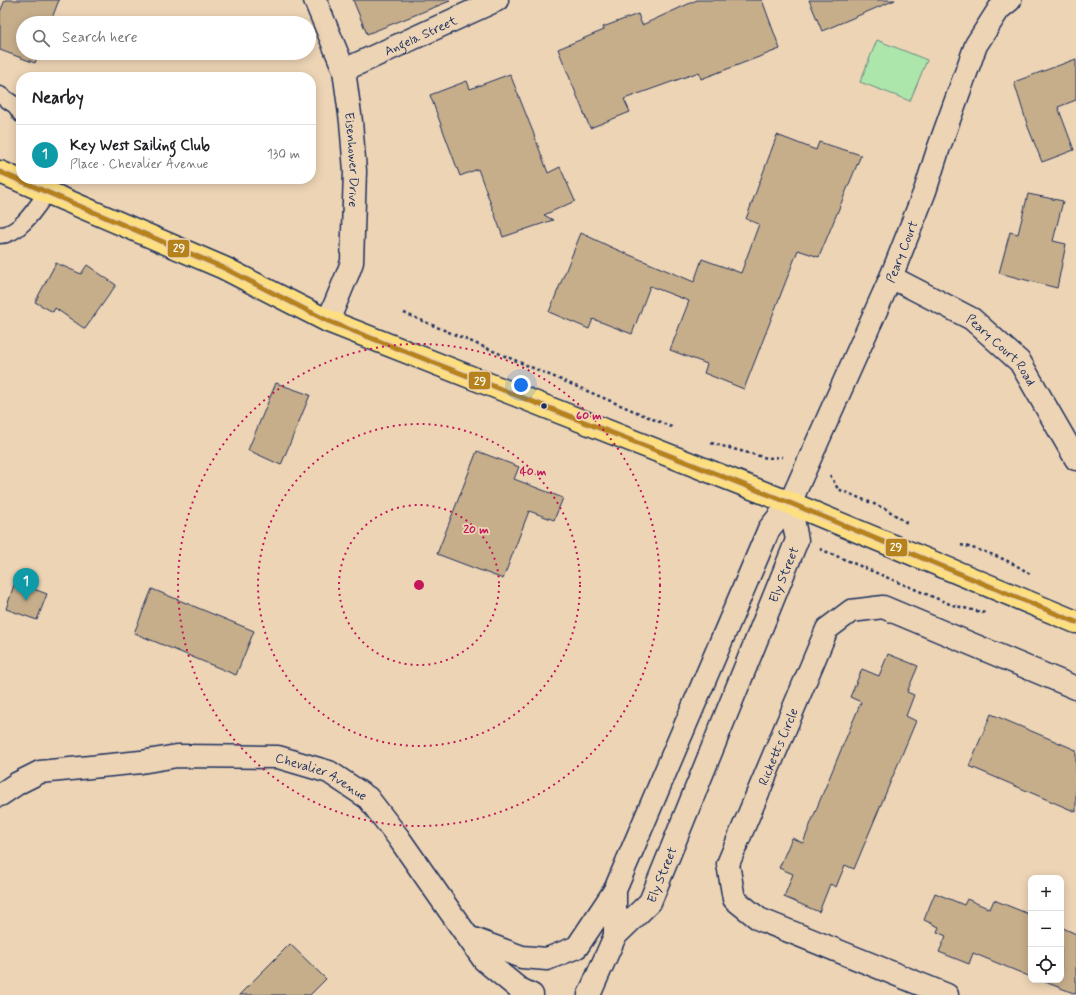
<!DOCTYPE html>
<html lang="en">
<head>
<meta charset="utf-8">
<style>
  :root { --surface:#fff; --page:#f2f2f2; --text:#202124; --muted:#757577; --line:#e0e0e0; --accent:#0b8043 }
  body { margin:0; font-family:Mynerve,sans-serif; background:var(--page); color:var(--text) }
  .controls { position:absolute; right:12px; bottom:12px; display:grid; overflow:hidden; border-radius:8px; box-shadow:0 2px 10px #0003 }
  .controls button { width:36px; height:36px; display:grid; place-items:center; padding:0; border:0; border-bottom:1px solid var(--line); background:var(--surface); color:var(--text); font:20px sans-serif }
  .you { position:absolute; left:521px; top:385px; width:14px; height:14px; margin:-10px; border:3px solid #fff; border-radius:50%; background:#1a73e8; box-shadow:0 0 0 6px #1a73e833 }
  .badge { display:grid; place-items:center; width:26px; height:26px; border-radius:50%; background:var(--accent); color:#fff; font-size:13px; font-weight:700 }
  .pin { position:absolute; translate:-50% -33px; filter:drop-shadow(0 1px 2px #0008) }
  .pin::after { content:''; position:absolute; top:21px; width:14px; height:12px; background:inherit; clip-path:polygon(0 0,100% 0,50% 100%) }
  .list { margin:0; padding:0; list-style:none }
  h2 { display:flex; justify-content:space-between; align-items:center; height:52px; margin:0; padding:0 16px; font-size:17px }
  h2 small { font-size:13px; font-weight:400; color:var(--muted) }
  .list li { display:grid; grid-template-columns:26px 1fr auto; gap:12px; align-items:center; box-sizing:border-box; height:60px; padding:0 16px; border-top:1px solid var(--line) }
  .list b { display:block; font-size:15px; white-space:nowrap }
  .list p { margin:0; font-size:13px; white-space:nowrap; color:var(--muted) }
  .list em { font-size:13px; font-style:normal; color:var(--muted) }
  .icon { flex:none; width:22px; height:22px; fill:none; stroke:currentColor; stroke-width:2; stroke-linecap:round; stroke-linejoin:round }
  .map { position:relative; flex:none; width:1076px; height:995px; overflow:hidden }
  .search { position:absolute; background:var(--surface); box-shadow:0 2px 10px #0003; left:16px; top:16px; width:300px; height:44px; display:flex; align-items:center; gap:10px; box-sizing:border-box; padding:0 14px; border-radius:22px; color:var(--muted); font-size:15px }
  .panel { position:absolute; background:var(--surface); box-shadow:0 2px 10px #0003; left:16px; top:72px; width:300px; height:112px; border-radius:16px }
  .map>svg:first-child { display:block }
  .green { fill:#ade6aa; stroke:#648a84 }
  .building { fill:#c7ae8b; stroke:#1b2f5e }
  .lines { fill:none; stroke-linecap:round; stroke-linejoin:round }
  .service-casing { stroke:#1b2f5e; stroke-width:19 }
  .minor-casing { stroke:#1b2f5e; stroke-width:25 }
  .tertiary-casing { stroke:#1b2f5e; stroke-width:25 }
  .primary-casing { stroke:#1b2f5e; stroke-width:25 }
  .path { stroke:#1b2f5e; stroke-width:2.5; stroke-dasharray:3 3; stroke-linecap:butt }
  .service { stroke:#edd4b5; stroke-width:16 }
  .minor { stroke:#edd4b5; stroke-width:22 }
  .tertiary { stroke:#edd4b5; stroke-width:22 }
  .primary { stroke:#fedf80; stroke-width:22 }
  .bus-1-casing { stroke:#edd4b5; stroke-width:8 }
  .bus-1 { stroke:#b5821c; stroke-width:5 }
  .ring { fill:none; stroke:#c2185b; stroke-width:2; stroke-dasharray:2 4 }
  .bus-dot { fill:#1b2f5e; stroke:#edd4b5; stroke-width:1.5 }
  .labels { text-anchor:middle; stroke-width:3.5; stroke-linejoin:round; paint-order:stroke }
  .street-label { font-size:13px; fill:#1b2f5e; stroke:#edd4b5 }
  .centre { fill:#c2185b; stroke:#edd4b5; stroke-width:2 }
  .ring-label { font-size:12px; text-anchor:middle; font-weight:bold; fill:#c2185b; stroke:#edd4b5; stroke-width:3.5; stroke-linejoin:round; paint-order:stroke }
  .line-badge { stroke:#edd4b5; stroke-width:1.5 }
  .badge-label { font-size:11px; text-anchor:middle; font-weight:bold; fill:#fff }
</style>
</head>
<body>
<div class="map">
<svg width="1076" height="995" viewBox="0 0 1076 995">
  <rect width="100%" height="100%" fill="#edd4b5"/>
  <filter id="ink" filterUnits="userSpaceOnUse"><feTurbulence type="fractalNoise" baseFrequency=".025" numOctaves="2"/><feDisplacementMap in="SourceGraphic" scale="8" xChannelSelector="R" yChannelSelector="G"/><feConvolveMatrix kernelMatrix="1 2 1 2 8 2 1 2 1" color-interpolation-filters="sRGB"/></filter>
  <g filter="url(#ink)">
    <!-- green -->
    <path class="green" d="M877 40 927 60 910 101 860 82Z"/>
    <!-- building -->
    <path class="building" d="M5 0H59L50 23H23V53H39L35 63 0 50V12Z
      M353 0H450V1L367 34Z
      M697 0H762L780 49 701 79 699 72 624 99 630 112 590 128 558 49 604 30 603 27 638 14 642 25Z
      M809 0H895L822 31Z
      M1076 59V100L1058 107 1074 150 1042 162 1028 127 1014 82Z
      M510 74 533 132 548 173 560 167 575 201 544 215 553 220 503 237 478 169 460 176 430 95 467 81 470 89Z
      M777 135 816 150 819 142 861 155 819 257 798 250 744 389 704 373 707 364 670 350 689 301 650 286 632 334 593 319 589 329 549 312 581 233 613 248 694 282 702 259 741 273 759 224 746 219Z
      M1028 194 1063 201 1053 241 1066 244 1057 288 999 273 1010 232 1018 234Z
      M56 263 81 274 87 265 116 285 85 329 55 308 53 312 35 302Z
      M276 383 310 395 281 465 248 450Z
      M477 451 519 467 514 479 563 498 554 520 529 511 503 579 437 554Z
      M15 582 47 594 37 620 6 609Z
      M152 589 254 631 236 675 134 633Z
      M888 654 918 666 907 692 914 695 906 716 916 721 854 869 845 865 836 887 830 884 819 912 784 897 793 874 779 868 792 838 803 843 818 805 861 702 850 697 862 669 879 676Z
      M991 714 1076 750V812L969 766Z
      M935 893 964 905 967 899 990 909 994 900 1031 915V977L973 953 969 964 939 952 946 936 937 932 939 927 924 920Z
      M1061 927 1076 934V994L1040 980H1061Z
      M290 944 326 979 310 995H239Z"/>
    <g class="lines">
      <defs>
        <path id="service" d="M0 95 16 106 21 114
          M0 235C20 235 37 206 48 191L45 179"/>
        <g id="minor">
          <path id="s1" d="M344 70 497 0"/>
          <path id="s2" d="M891 277 972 319 1020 362 1076 459"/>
          <path id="s3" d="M0 795 18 783 40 772 141 762 177 756 278 757 329 772 368 798 398 837 484 960 518 988 532 995"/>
          <path id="s4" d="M615 936V890L769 529 790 503 891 277 925 191 938 150 976 45 999 9 1010 0"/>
          <path d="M468 937 522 957 547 959 577 947 615 890"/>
          <path id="s5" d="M589 995 615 936 650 902 797 540 790 503"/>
          <path id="s6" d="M947 995 759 919 734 899 728 864 827 629 851 611 883 607 1076 688"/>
        </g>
        <g id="tertiary">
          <path id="s7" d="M315 0 344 70 351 122 355 171 352 262 348 273 328 321"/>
        </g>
        <path id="primary" d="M0 172 224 268 328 321 790 503 1076 622"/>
      </defs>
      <!-- service casing -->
      <use href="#service" class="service-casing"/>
      <!-- minor casing -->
      <use href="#minor" class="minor-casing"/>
      <!-- tertiary casing -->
      <use href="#tertiary" class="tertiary-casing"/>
      <!-- primary casing -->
      <use href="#primary" class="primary-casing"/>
      <!-- path -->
      <path class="path" d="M404 313 674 428
        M711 443 767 458 783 457
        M830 475 838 489 886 509 907 523
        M961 545C985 551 1011 560 1031 575
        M820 549 952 605 985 613"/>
      <!-- service -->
      <use href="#service" class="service"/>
      <!-- minor -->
      <use href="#minor" class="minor"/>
      <!-- tertiary -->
      <use href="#tertiary" class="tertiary"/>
      <!-- primary -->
      <use href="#primary" class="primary"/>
      <defs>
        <path id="bus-1" d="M0 172 224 268 328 321 790 503 1076 622"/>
      </defs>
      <!-- bus-1 casing -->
      <use href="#bus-1" class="bus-1-casing"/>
      <!-- bus-1 -->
      <use href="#bus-1" class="bus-1"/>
    </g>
  </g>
  <!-- distance rings -->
  <g class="ring">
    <circle cx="419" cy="585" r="80"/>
    <circle cx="419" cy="585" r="161"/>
    <circle cx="419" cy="585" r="241"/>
  </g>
  <!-- markers -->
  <circle class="bus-dot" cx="544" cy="406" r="3.5"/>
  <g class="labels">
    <!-- street labels -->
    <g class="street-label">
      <text dy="5" stroke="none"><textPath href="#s1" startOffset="84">Angela Street</textPath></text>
      <text dy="5" stroke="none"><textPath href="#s7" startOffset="166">Eisenhower Drive</textPath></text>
      <text dy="5" stroke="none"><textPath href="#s4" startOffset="747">Peary Court</textPath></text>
      <text dy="5" stroke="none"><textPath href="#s2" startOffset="134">Peary Court Road</textPath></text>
      <text dy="5" stroke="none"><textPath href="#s5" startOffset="467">Ely Street</textPath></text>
      <text dy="5" stroke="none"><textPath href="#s6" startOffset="398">Ricketts Circle</textPath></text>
      <text dy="5" stroke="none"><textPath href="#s3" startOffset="333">Chevalier Avenue</textPath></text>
      <text dy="5" stroke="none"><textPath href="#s5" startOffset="143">Ely Street</textPath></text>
    </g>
  </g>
  <circle cx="419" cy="585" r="6" class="centre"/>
  <g class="ring-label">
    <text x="589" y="419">60 m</text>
    <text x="533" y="475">40 m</text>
    <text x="476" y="533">20 m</text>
  </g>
  <g class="line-badge">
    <rect x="167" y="239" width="23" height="19" rx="4" fill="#b5821c"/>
    <rect x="468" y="371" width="23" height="19" rx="4" fill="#b5821c"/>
    <rect x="885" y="538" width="23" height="19" rx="4" fill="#b5821c"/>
  </g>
  <g class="badge-label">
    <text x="179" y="252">29</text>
    <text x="480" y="385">29</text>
    <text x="896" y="551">29</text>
  </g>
</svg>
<div class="controls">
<button>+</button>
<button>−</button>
<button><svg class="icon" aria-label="locate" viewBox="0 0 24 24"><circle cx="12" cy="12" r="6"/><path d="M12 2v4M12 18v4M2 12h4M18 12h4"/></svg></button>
</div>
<div class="you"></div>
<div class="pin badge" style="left:26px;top:601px;background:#0f9aa8">1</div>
<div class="search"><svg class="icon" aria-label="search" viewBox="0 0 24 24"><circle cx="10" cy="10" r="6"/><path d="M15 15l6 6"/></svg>Search here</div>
<section class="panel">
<h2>Nearby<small></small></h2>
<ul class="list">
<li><span class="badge" style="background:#0f9aa8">1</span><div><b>Key West Sailing Club</b><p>Place · Chevalier Avenue</p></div><em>130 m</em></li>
</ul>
</section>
</div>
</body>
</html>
